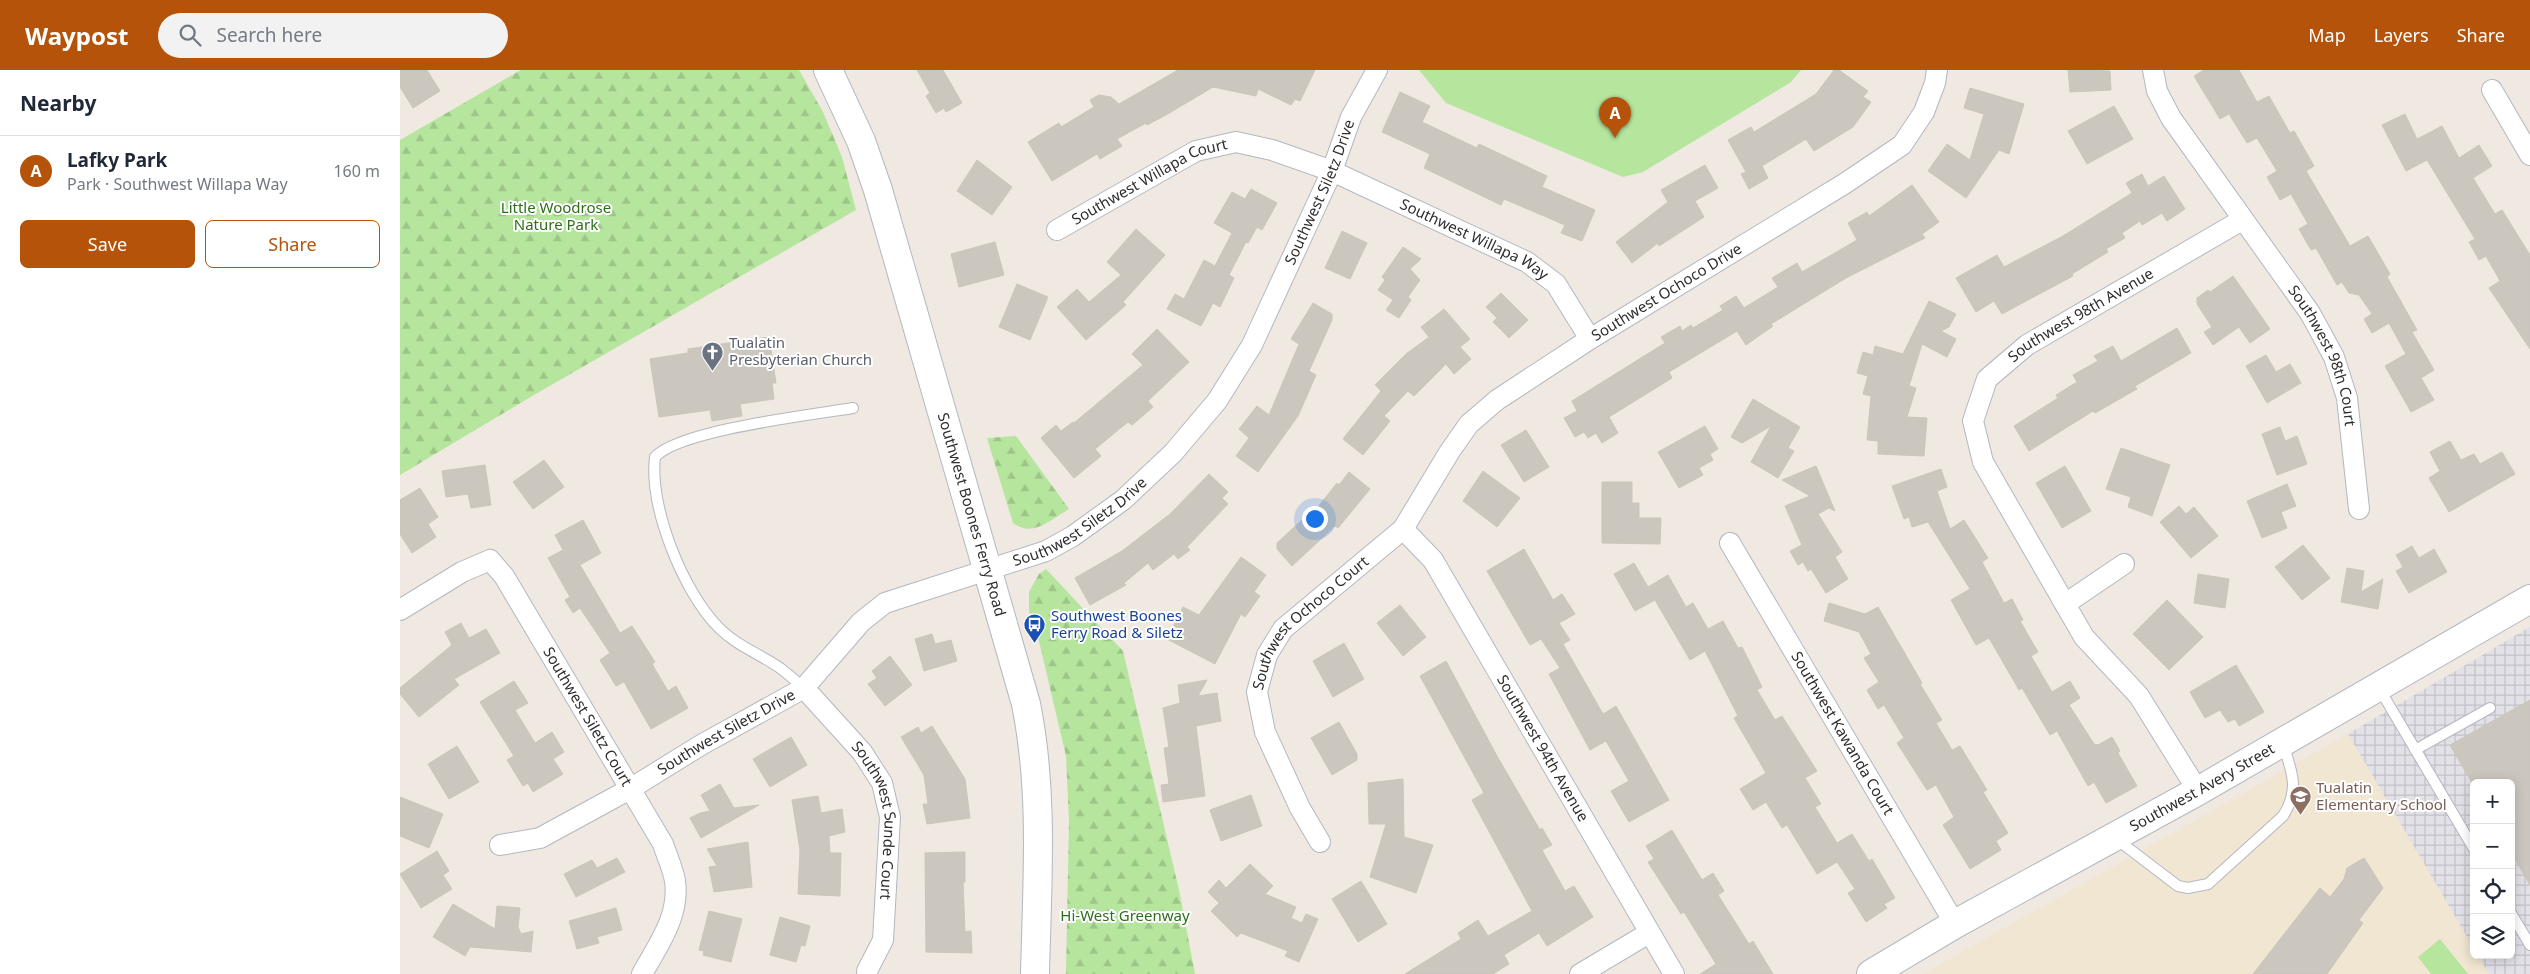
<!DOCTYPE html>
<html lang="en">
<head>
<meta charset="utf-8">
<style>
  :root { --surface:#fff; --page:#f2f2f3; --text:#1f2937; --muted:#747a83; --line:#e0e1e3; --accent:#b45309 }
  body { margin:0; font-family:"Noto Sans",sans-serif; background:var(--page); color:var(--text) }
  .controls { position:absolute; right:15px; bottom:15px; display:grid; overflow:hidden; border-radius:8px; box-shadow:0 2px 12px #0003 }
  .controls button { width:45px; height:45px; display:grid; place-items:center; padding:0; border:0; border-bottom:1px solid var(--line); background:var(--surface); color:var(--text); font:25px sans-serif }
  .you { position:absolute; left:914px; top:448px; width:18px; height:18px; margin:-12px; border:4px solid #fff; border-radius:50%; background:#1a73e8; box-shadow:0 0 0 8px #1a73e833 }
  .badge { display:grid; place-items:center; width:32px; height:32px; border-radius:50%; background:var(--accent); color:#fff; font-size:16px; font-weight:700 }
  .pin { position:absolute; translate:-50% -41px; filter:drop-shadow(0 1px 2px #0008) }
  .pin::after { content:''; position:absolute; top:26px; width:18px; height:15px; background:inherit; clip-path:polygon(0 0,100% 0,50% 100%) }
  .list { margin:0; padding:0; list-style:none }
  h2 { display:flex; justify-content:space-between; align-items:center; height:65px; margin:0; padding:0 20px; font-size:21px }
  h2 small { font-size:16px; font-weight:400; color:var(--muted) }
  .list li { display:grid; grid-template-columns:32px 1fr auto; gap:15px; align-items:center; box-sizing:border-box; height:70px; padding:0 20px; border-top:1px solid var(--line) }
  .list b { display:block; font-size:19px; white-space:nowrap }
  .list p { margin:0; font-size:16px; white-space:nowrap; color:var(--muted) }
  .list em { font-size:16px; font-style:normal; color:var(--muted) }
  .actions { display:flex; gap:10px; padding:15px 20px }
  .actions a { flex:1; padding:11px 0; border:1px solid var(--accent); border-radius:8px; text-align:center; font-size:18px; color:var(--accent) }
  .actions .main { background:var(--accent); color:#fff }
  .icon { flex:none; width:28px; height:28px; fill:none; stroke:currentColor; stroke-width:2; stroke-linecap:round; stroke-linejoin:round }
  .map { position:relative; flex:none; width:2130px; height:904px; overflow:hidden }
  header { display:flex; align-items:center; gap:30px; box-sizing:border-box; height:70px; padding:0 25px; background:var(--accent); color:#fff }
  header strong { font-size:24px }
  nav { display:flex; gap:28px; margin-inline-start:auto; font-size:18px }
  .search { width:350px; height:45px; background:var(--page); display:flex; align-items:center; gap:12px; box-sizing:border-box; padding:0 18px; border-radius:28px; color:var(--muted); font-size:19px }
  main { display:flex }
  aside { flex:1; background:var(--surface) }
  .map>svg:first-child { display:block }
  .industrial { fill:url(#industrial-grid) }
  .education { fill:#f0e6d1 }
  .grass { fill:#b6e59e }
  .forest { fill:url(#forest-firs) }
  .building { fill:#cbc7bf; stroke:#cbc5ba }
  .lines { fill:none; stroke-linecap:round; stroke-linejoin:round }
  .service-casing { stroke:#b4b7c1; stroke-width:12 }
  .minor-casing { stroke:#b4b7c1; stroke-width:22 }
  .secondary-casing { stroke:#b4b7c1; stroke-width:30 }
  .service { stroke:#fff; stroke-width:10 }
  .minor { stroke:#fff; stroke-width:20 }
  .secondary { stroke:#fff; stroke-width:28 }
  .labels { text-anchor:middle; stroke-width:4; stroke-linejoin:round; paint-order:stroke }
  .street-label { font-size:15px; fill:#2e2e2e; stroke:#fff }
  .park-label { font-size:15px; fill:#2c6e1b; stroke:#fff }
  .worship-label { font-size:15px; fill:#5b616d; stroke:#fff; text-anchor:start }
  .transit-label { font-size:15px; fill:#164399; stroke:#fff; text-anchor:start }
  .education-label { font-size:15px; fill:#785e54; stroke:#fff; text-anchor:start }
</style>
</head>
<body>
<header>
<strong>Waypost</strong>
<div class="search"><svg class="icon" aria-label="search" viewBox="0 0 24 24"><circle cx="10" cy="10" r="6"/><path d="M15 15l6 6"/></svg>Search here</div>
<nav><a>Map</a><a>Layers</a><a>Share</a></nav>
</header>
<main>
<aside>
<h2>Nearby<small></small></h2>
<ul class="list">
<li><span class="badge">A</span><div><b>Lafky Park</b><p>Park · Southwest Willapa Way</p></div><em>160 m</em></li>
</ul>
<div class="actions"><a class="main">Save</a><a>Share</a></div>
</aside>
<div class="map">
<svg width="2130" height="904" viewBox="0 0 2130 904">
  <defs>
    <pattern id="industrial-grid" width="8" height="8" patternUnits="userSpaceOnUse" patternTransform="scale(1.25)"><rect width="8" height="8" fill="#e3e1e8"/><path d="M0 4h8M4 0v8" fill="none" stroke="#c3c1c7"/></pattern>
    <pattern id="forest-firs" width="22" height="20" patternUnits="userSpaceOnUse" patternTransform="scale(1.25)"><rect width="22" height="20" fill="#b6e59e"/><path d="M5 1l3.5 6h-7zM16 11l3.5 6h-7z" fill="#9dc588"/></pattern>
  </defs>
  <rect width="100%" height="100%" fill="#efe9e1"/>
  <!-- industrial -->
  <path class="industrial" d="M2130 557V904H2088L2077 885H2111V713H2074V879L1948 664Z"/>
  <!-- education -->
  <path class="education" d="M1948 664 2074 879V885H2078L2089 904H1523Z"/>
  <!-- grass -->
  <path class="grass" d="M1019 0H1401L1391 12 1243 102 1223 107 1046 33Z
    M2040 869 2068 904H2031L2018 887Z"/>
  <!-- forest -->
  <path class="forest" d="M121 0H399L423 42 442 87 456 140 139 322 0 405V70Z
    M616 366 669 439C650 450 633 468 613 453L587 368Z
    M646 499 723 581 779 820 795 904H666L669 750 666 686 639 571 629 542V522L639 504Z"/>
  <!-- building -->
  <path class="building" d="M0 0H27L40 21 13 38 0 17Z
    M517 0H543L562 33 546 42 544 38 536 43 526 26 530 23Z
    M778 0H915L900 31 895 29 891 35 858 19 856 26 813 17 766 45 747 55 746 53 717 69 722 76 700 89 697 84 652 111 628 72 659 53 661 57 694 37 690 30 699 25 711 27 719 34Z
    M1434 0H1439L1468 21 1463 27 1471 32 1453 57 1414 81 1406 69 1362 96 1368 108 1349 119 1341 104 1346 102 1328 70 1351 57 1354 62 1416 24Z
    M1668 0 1710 1 1711 20 1670 22Z
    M1804 0H1839L1857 32 1869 26 1890 63 1894 61 1914 96 1906 101 1950 176 1968 166 1990 204 1987 207 2017 260 2012 262 2034 300 2021 308 2034 330 2011 342 1985 296 2006 284 1989 253 1972 263 1964 249 1972 244 1959 225 1949 223 1942 212 1937 215 1916 178 1911 180 1899 159 1908 154 1891 124 1880 130 1867 107 1877 101 1857 68 1847 73 1829 44 1820 49 1794 6Z
    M1570 18 1624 34 1609 84 1599 80 1566 128 1528 101 1547 74 1570 90 1584 44 1564 38Z
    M1000 22 1030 36 1022 52 1077 78 1079 74 1147 106 1142 117 1195 140 1182 171 1161 163 1165 155 1104 129 1101 135 1024 98 1030 84 982 62Z
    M1714 36 1733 69 1687 94 1668 61Z
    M2005 44 2017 69 2042 56 2059 88 2079 75 2092 96 2073 108 2095 144 2102 140 2130 185V279L2089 218 2100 211 2086 186 2079 190 2069 172 2075 169 2027 90 2006 101 1982 55Z
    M577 90 612 117 592 145 557 121Z
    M1305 95 1318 118 1295 131 1304 147 1259 176 1258 173 1232 193 1216 172 1268 132 1261 120Z
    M1742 104 1748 116 1764 106 1785 139 1767 151 1762 143 1742 155 1740 151 1722 163 1725 168 1706 179 1708 182 1672 204 1673 206 1602 244 1594 231 1576 242 1556 208 1597 185 1604 197 1663 166 1732 123 1726 113Z
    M1512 115 1539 152 1522 164 1525 168 1446 208 1371 254 1373 256 1346 275 1337 261 1269 302 1272 308 1209 347 1218 363 1202 373 1196 363 1188 368 1184 362 1175 367 1164 348 1177 341 1172 331 1265 273 1261 267 1280 256 1282 261 1291 255 1293 258 1323 240 1320 236 1336 226 1344 238 1378 217 1372 208 1397 193 1402 202 1457 170 1448 153 1467 142 1469 146Z
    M851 119 877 133 862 160 857 157 848 173 846 172 829 205 834 208 820 237 813 233 801 256 767 239 775 224 784 229 804 190 815 196 832 163 814 153 832 122 845 129Z
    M736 159 765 185 723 232 726 235 686 270 657 237 677 219 689 232 721 205 707 192Z
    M942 161 967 173 950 209 925 198Z
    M595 172 604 205 559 217 551 184Z
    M1003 177 1021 189 1010 199 1020 210 1008 227 1011 230 999 248 986 240 993 230 978 220 985 210 982 207Z
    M1833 206 1870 259 1850 273 1839 257 1813 275 1804 262 1812 257 1797 234V228L1808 220 1810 222Z
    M617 214 648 227 630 270 599 257Z
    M1101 223 1128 250 1109 268 1093 252 1097 248 1086 237Z
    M1529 231 1556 244 1549 257 1541 261 1556 269 1547 287 1522 274 1509 316 1516 318 1507 347 1527 348 1524 386 1478 384V371L1467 370 1471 326 1463 324 1468 306 1457 303 1463 282 1473 285 1475 276 1503 284Z
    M913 233 932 244V250L909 301 916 305 898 346 858 402 836 386 849 368 839 359 857 336 869 345 899 274 891 269Z
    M1044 239 1070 269 1060 277 1071 289 1054 304 1046 294 1014 326 1008 321 984 346 990 351 963 385 943 369 981 321 975 315 1006 284 1029 267 1021 257Z
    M1777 258 1791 283 1735 316 1737 319 1695 343 1693 341 1629 381 1614 356 1658 328 1656 325 1677 312 1673 305 1698 291 1694 286 1713 276 1721 291Z
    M757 259 789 292 748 331 753 337 732 355 728 352 695 379 701 386 674 408 641 368 656 355 661 361 673 352 674 353 743 295 732 284Z
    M369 267 376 313H372L374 329 340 334 342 346 312 351 310 340 259 347 250 289 288 283V279Z
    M1866 285 1876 302 1890 294 1901 313 1867 333 1846 296Z
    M1353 329 1400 357 1388 378 1394 381 1378 408 1351 392 1371 356 1342 373 1331 367Z
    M1305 356 1318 379 1310 384 1313 390 1299 398 1303 405 1279 418 1258 382Z
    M1880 357 1885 371 1897 366 1907 394 1877 405 1862 364Z
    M1126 360 1149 397 1124 412 1101 375Z
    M2050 371 2061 390 2074 384 2080 394 2102 382 2115 404 2049 442 2029 408 2040 401 2030 382Z
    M1721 378 1770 395 1752 446 1728 437 1731 427 1706 419Z
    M144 390 164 417 133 439 113 412Z
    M85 395 91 435 71 438 68 424 46 427 42 401Z
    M1416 396 1435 441 1429 438 1418 444 1442 482 1435 487 1448 509 1426 523 1411 499 1408 501 1403 492 1398 495 1390 481 1402 475 1385 436 1410 426 1382 410Z
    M1665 396 1691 441 1662 458 1636 413Z
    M1541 399 1547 417 1537 421 1550 459 1564 450 1588 488 1582 492 1604 533 1612 529 1623 550 1620 551 1638 582 1631 586 1652 622 1670 611 1680 628 1669 635 1694 674 1698 675 1712 667 1720 681 1718 683 1737 716 1706 733 1694 712 1688 716 1657 661 1650 665 1622 618 1619 620 1589 568 1576 575 1551 530 1570 519 1528 452 1512 457 1509 447 1504 449 1492 416Z
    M1083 401 1120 428 1097 457 1063 431Z
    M949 402 970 419 938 458 935 456 892 496 877 479V473L903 449 906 452 937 413 939 415Z
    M809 404 828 422 822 428 828 434 787 477 790 480 778 489 774 484 753 500 748 493 724 513 726 515 690 535 675 508 722 481 770 444Z
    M1202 412H1232V433H1239V448H1261L1260 474 1202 473Z
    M1887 414 1896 436 1881 442 1887 458 1862 468 1847 431Z
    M20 418 38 447 28 454 36 467 12 483 0 464V430Z
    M1779 436 1786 444 1794 437 1818 466 1791 488 1760 452Z
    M183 450 201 483 180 495 220 563 232 556 255 592 252 594 268 621 276 616 288 638 251 659 224 612 216 616 200 590 210 583 180 538 173 543 165 530 170 527 148 488 163 480 155 465Z
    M1903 475 1930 508 1902 530 1875 497Z
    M2012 476 2019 488 2034 479 2047 502 2009 523 1996 501 2003 497 1996 485Z
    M1124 479 1153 530 1162 524 1175 544 1159 553 1170 570 1163 574 1203 644 1216 636 1269 730 1229 752 1211 721 1229 711 1206 671 1190 680 1149 604 1160 598 1141 569 1130 575 1087 501Z
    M841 487 866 505 854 522 860 526 845 547 841 544 815 594 767 569 783 537 799 545Z
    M1234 493 1248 517 1268 505 1286 537 1293 533 1308 559 1323 551 1338 578 1342 577 1362 617 1357 620 1375 650 1382 646 1417 701 1405 708 1421 734 1415 737 1437 773 1452 764 1469 791 1472 789 1495 828 1484 834 1487 838 1466 852 1448 823 1455 819 1437 792 1417 804 1387 755 1382 758 1366 732 1353 740 1340 719 1366 703 1334 648 1338 646 1305 581 1290 590 1255 530 1235 541 1214 504Z
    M1947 498 1964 501 1961 522 1983 509 1978 539 1941 532Z
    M1798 504 1829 509 1825 538 1794 533Z
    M1767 530 1803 567 1769 600 1733 564Z
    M1429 533 1465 544 1478 537 1522 613 1520 614 1542 650 1536 653 1552 680 1560 676 1587 720 1583 722 1608 763 1596 771 1601 780 1570 799 1543 755 1554 747 1536 715 1527 720 1497 673 1504 668 1484 635 1478 639 1467 620 1479 612 1464 588 1471 584 1459 562 1424 551Z
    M1000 535 1026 567 1003 586 977 553Z
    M61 553 69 568 86 559 100 583 54 609 59 615 19 647 0 624V618L52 575 45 562Z
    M532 564 535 574 551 570 557 591 524 601 515 569Z
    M944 573 964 609 933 627 913 591Z
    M490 586 512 615 485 636 468 614 477 608 472 601Z
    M1046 591 1097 686 1140 760 1142 758 1152 775 1142 780 1165 821 1174 816 1193 847 1147 876 1139 863 1104 885 1109 894 1093 904H1005L1061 869 1058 863 1078 850 1088 866 1132 841 1072 730 1084 723 1020 606Z
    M1836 595 1864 642 1839 656 1835 649 1828 652 1820 640 1805 648 1790 622Z
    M807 610 798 626 817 623 821 651 796 656 805 726 763 732 761 715 769 714 764 678 769 677 763 638 780 633 778 615Z
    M114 611 128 633 115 640 135 673 152 662 164 682 153 689 163 704 133 722 128 713 123 716 107 690 114 686 80 632Z
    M2130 630V815L2111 782V713H2072L2050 675Z
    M939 652 957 684V690L932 705 911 668Z
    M532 656 565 709 570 748 527 754 523 734H528L524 705 501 667 518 657 521 663Z
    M391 667 407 695 370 717 353 689Z
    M57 676 79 712 49 729 28 694Z
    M1003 709 1004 767 1033 775 1016 823 970 807 986 754H969L968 713Z
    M320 714 334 738 359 735 301 768 290 748 300 743 310 741 301 725Z
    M851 725 862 756 821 771 810 740Z
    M418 726 421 743 442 739 445 762 429 766 430 783H441L440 826 398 824 400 780 392 730Z
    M0 727 43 744 29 778 0 766Z
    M1272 760 1302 810 1313 803 1324 821 1318 825 1349 874 1353 871 1373 904H1300L1316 894 1284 842 1281 844 1248 792 1254 789 1246 776Z
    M348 772 352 817 314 822 309 797 317 796 307 779Z
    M37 781 49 801 43 805 52 819 21 838 0 804Z
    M565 782V812H563L565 862 571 861 572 883 526 882 525 783Z
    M217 788 225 802 176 827 164 804 192 790 197 798Z
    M1964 788 1983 818 1959 850 1963 853 1927 904H1853L1920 818 1930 827 1944 809 1947 798Z
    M850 794 873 816 865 824 896 837 891 848 902 853 906 844 918 849 899 892 885 886 888 881 841 863 837 867 811 841 819 833 808 822 819 810 826 818Z
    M961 811 987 854 958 872 932 829Z
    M53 834 95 859 97 836 120 838 118 857 121 864 133 861 131 882 70 877 65 886 33 867Z
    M216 838 222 860 197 867 199 873 177 879 169 851Z
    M309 841 342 849 331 892 303 885 304 881 299 880Z
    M380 847 410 856 405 876 401 875 396 892 370 885Z"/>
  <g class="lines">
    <defs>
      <path id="service" d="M404 618C396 611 388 604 380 598 360 584 337 576 319 558 283 522 249 437 255 387 280 360 411 345 453 338
        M1979 618 2074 779
        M2015 680 2090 638
        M1715 768 1778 816 1788 818 1808 814 1883 746C1900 719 1892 702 1883 674
        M2111 843 2130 875"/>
      <g id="minor">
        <path id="s1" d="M1753 0 1757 21 1771 48 1910 243 1934 287 1947 328 1959 439"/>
        <path d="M2092 20 2130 85"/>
        <path id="s2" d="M657 160 796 81 836 72 872 80 932 101 1127 192 1156 214 1190 269"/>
        <path id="s3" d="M1003 459 1033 490 1274 904"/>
        <path id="s4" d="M1330 473 1555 854"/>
        <path d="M1665 534 1724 494"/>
        <path id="s5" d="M0 540 62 502 90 490 104 506 263 774C267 786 273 799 275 811 280 846 258 875 242 904"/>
        <path id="s6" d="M404 618 462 682 482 713 490 747 483 870 467 901"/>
        <path id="s7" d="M1798 721 1739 626 1684 567 1583 392 1573 351 1587 309 1627 275 1842 150"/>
        <path id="s8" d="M920 772 900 738 865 662 857 622 867 585 883 559 1003 459 1050 381 1069 354 1097 330 1190 269 1444 114 1502 75 1524 42 1535 13 1537 0"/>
        <path id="s9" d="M100 775 140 768 230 719 301 675 404 618 461 552 485 533 646 481 673 466 723 430 773 383 817 331 852 275 932 101 951 47 977 0"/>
        <path d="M1180 904 1249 863"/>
      </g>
      <g id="secondary">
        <path id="s10" d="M428 0 461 71 478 120 626 634C644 723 637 814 635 904"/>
        <path id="s11" d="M1471 904 1555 854 1798 721 2130 529"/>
      </g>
    </defs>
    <!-- service casing -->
    <use href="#service" class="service-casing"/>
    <!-- minor casing -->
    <use href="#minor" class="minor-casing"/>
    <!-- secondary casing -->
    <use href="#secondary" class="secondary-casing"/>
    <!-- service -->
    <use href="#service" class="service"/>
    <!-- minor -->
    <use href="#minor" class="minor"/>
    <!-- secondary -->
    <use href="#secondary" class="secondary"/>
  </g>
  <!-- icons -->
  <defs>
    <symbol id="church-pin" viewBox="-11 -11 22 30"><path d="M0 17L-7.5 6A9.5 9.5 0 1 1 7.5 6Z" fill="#6b7280" stroke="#fff"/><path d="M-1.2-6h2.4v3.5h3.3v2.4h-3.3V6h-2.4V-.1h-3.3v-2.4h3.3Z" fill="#fff"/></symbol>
    <symbol id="bus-pin" viewBox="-11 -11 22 30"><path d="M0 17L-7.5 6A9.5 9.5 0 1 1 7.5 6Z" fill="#1a4fb4" stroke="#fff"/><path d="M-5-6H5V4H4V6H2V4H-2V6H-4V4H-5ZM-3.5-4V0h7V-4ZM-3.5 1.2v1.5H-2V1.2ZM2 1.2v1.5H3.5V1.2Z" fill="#fff"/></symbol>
    <symbol id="school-pin" viewBox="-11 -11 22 30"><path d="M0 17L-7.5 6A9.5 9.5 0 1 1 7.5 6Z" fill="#8d6e63" stroke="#fff"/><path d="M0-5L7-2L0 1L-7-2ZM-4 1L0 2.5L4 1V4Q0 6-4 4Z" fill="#fff"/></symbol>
  </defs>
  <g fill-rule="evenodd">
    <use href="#church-pin" x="300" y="270" width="25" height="34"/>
    <use href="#bus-pin" x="622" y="542" width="25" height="34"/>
    <use href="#school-pin" x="1888" y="714" width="25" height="34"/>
  </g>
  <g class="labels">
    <!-- street labels -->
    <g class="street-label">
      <text dy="5" stroke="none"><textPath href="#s2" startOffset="105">Southwest Willapa Court</textPath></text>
      <text dy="5" stroke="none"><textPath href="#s9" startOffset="1094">Southwest Siletz Drive</textPath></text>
      <text dy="5" stroke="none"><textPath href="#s2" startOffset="459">Southwest Willapa Way</textPath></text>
      <text dy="5" stroke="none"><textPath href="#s8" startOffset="751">Southwest Ochoco Drive</textPath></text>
      <text dy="5" stroke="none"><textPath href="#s7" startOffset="595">Southwest 98th Avenue</textPath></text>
      <text dy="5" stroke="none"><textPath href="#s1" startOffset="336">Southwest 98th Court</textPath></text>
      <text dy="5" stroke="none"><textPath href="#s10" startOffset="468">Southwest Boones Ferry Road</textPath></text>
      <text dy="5" stroke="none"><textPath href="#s9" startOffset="675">Southwest Siletz Drive</textPath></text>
      <text dy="5" stroke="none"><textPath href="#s8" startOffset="254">Southwest Ochoco Court</textPath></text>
      <text dy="5" stroke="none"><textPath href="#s5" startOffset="288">Southwest Siletz Court</textPath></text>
      <text dy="5" stroke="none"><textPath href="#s9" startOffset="255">Southwest Siletz Drive</textPath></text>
      <text dy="5" stroke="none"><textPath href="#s4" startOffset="221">Southwest Kawanda Court</textPath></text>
      <text dy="5" stroke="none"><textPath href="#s3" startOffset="261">Southwest 94th Avenue</textPath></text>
      <text dy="5" stroke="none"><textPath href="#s11" startOffset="380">Southwest Avery Street</textPath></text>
      <text dy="5" stroke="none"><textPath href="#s6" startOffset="158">Southwest Sunde Court</textPath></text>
    </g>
    <!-- park labels -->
    <g class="park-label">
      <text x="156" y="143">Little Woodrose<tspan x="156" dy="17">Nature Park</tspan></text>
      <text x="725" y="851">Hi-West Greenway</text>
    </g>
    <!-- worship labels -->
    <g class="worship-label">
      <text x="329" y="278">Tualatin<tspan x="329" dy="17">Presbyterian Church</tspan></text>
    </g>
    <!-- transit labels -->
    <g class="transit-label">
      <text x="651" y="551">Southwest Boones<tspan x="651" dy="17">Ferry Road &amp; Siletz</tspan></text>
    </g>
    <!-- education labels -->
    <g class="education-label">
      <text x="1916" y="723">Tualatin<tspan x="1916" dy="17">Elementary School</tspan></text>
    </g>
  </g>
</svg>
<div class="controls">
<button>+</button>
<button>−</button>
<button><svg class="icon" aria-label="locate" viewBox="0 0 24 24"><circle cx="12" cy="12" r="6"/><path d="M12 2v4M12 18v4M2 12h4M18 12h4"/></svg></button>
<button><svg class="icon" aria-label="layers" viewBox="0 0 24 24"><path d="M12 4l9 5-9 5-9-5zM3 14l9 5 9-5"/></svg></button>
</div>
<div class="you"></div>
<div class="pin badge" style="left:1215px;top:68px">A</div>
</div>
</main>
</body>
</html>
